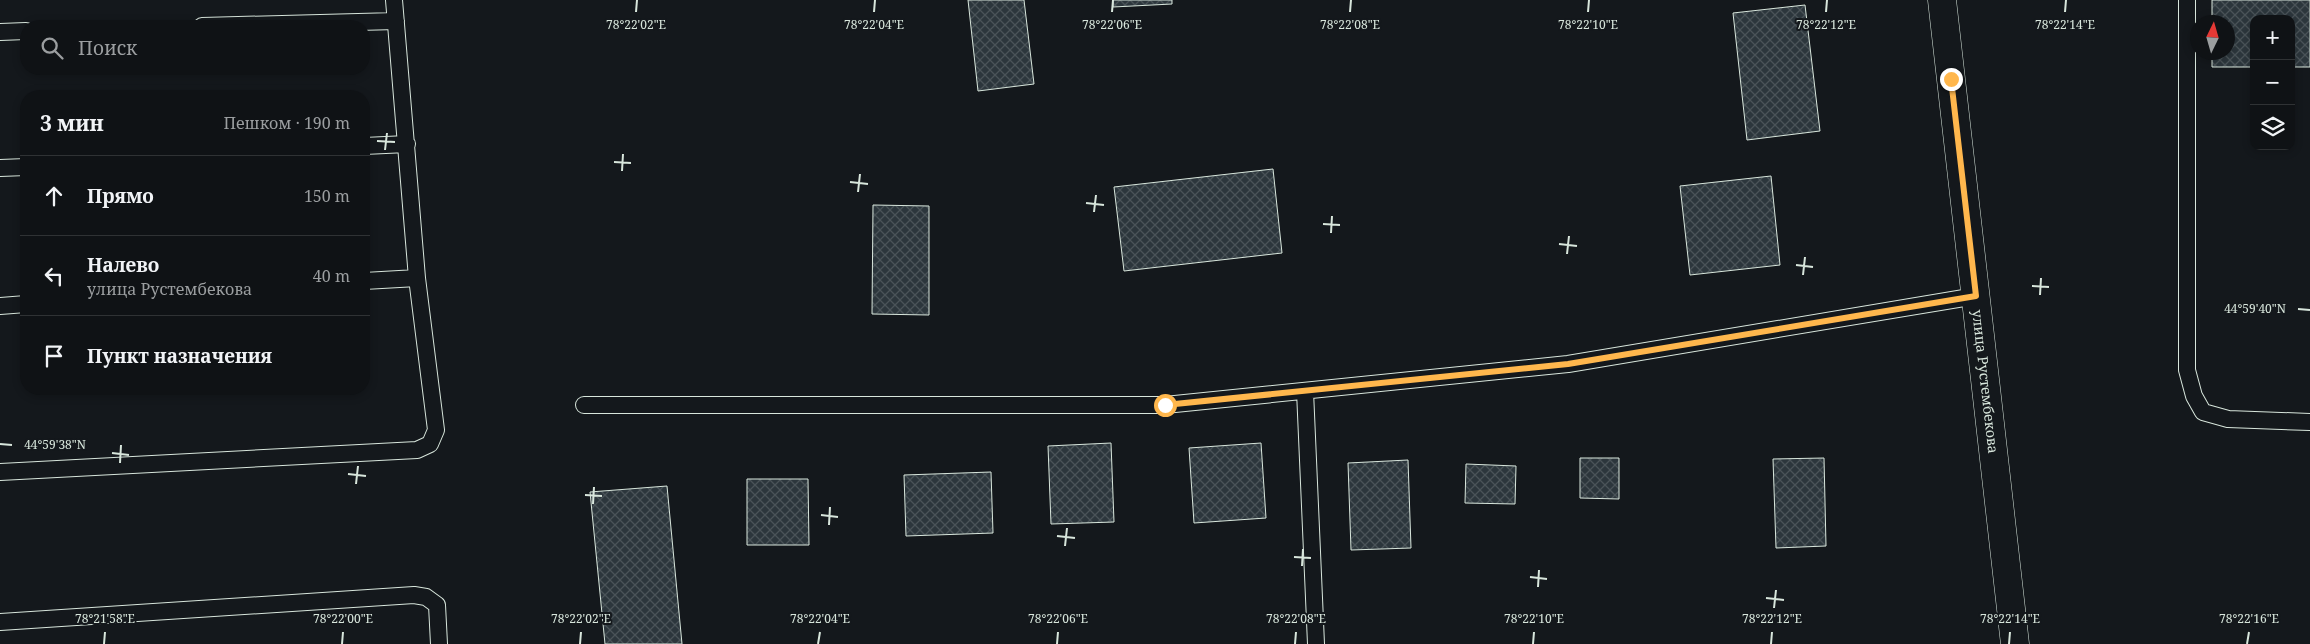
<!DOCTYPE html>
<html lang="ru">
<head>
<meta charset="utf-8">
<style>
  :root { --surface:#0f1215; --page:#1d2022; --text:#f1f3f6; --muted:#9b9ea0; --line:#2f3234 }
  body { margin:0; font-family:"Noto Serif",serif; background:var(--page); color:var(--text) }
  .controls { position:absolute; right:15px; top:15px; display:grid; overflow:hidden; border-radius:10px; box-shadow:0 2px 8px #0003 }
  .controls button { width:45px; height:45px; display:grid; place-items:center; padding:0; border:0; border-bottom:1px solid var(--line); background:var(--surface); color:var(--text); font:25px sans-serif }
  .compass { position:absolute; left:2190px; top:15px; width:45px; height:45px; border-radius:50%; background:var(--surface); box-shadow:0 2px 8px #0003; rotate:5deg }
  .stop { position:absolute; width:15px; height:15px; margin:-11px; border:4px solid #ffb74d; border-radius:50%; background:#fff }
  .stop.end { background:#ffb74d; border-color:#fff; box-shadow:0 1px 5px #0008 }
  .list { margin:0; padding:0; list-style:none }
  h2 { display:flex; justify-content:space-between; align-items:center; height:65px; margin:0; padding:0 20px; font-size:21px }
  h2 small { font-size:16px; font-weight:400; color:var(--muted) }
  .list li { display:grid; grid-template-columns:32px 1fr auto; gap:15px; align-items:center; box-sizing:border-box; height:80px; padding:0 20px; border-top:1px solid var(--line) }
  .list b { display:block; font-size:19px; white-space:nowrap }
  .list p { margin:0; font-size:16px; white-space:nowrap; color:var(--muted) }
  .list em { font-size:16px; font-style:normal; color:var(--muted) }
  .icon { flex:none; width:28px; height:28px; fill:none; stroke:currentColor; stroke-width:2; stroke-linecap:round; stroke-linejoin:round }
  .map { position:relative; flex:none; width:2310px; height:644px; overflow:hidden }
  .search { position:absolute; background:var(--surface); box-shadow:0 2px 8px #0003; left:20px; top:20px; width:350px; height:55px; display:flex; align-items:center; gap:12px; box-sizing:border-box; padding:0 18px; border-radius:20px; color:var(--muted); font-size:19px }
  .panel { position:absolute; background:var(--surface); box-shadow:0 2px 8px #0003; left:20px; top:90px; width:350px; height:305px; border-radius:20px }
  .map>svg:first-child { display:block }
  .building { fill:url(#building-cross-hatch); stroke:#d8e6dc }
  .lines { fill:none; stroke-linecap:round; stroke-linejoin:round }
  .lane-casing { stroke:#d8e6dc; stroke-width:18 }
  .street-casing { stroke:#d8e6dc; stroke-width:29 }
  .lane { stroke:#14181c; stroke-width:16 }
  .street { stroke:#14181c; stroke-width:28 }
  .route { stroke:#ffb74d; stroke-width:6 }
  .ticks { fill:none; stroke:#d8e6dc; stroke-width:2 }
  .labels { text-anchor:middle; stroke-width:4; stroke-linejoin:round; paint-order:stroke }
  .street-label { font-size:14px; fill:#d8e6dc; stroke:#14181c }
  .ticks-label { font-size:12px; text-anchor:middle; fill:#d8e6dc; stroke:#14181c; stroke-width:4; stroke-linejoin:round; paint-order:stroke }
</style>
</head>
<body>
<div class="map">
<svg width="2310" height="644" viewBox="0 0 2310 644">
  <defs>
    <pattern id="building-cross-hatch" width="8" height="8" patternUnits="userSpaceOnUse" patternTransform="scale(1.25)"><rect width="8" height="8" fill="#2c363c"/><path d="M0 0l8 8M0 8l8-8" fill="none" stroke="#4a5358"/></pattern>
  </defs>
  <rect width="100%" height="100%" fill="#14181c"/>
  <!-- building -->
  <path class="building" d="M968 0H1024L1034 84 978 91Z
    M1113 0H1172V4L1113 7Z
    M2212 0H2310V67H2291V19H2254V67H2212V52H2228V22H2212Z
    M1805 5 1820 131 1747 140 1733 13Z
    M1273 169 1282 253 1124 271 1114 187Z
    M1771 176 1780 265 1690 275 1680 186Z
    M873 205 929 206V315L872 314Z
    M1111 443 1114 522 1051 524 1048 446Z
    M1261 443 1266 518 1194 523 1189 448Z
    M1580 458H1619V499L1580 498Z
    M1824 458 1826 546 1776 548 1773 459Z
    M1408 460 1411 548 1351 550 1348 463Z
    M1466 464 1516 466 1515 504 1465 503Z
    M991 472 993 533 906 536 904 475Z
    M747 479H808L809 545H747Z
    M667 486 682 644H605L590 492Z"/>
  <g class="lines">
    <defs>
      <path id="lane" d="M2187 0V370L2194 396 2203 412 2228 419 2310 422
        M202 26 396 21
        M0 32 26 31
        M364 146 407 144
        M0 168 26 167
        M364 281 417 278 394 0
        M0 306 26 304
        M1305 391 1316 644
        M584 405H1165L1568 364 1976 296
        M0 472 417 450 430 444 436 430 417 278
        M0 622 414 595 426 597 437 605 439 644"/>
      <g id="street">
        <path id="s1" d="M1942 0 2015 644"/>
      </g>
    </defs>
    <!-- lane casing -->
    <use href="#lane" class="lane-casing"/>
    <!-- street casing -->
    <use href="#street" class="street-casing"/>
    <!-- lane -->
    <use href="#lane" class="lane"/>
    <!-- street -->
    <use href="#street" class="street"/>
  </g>
  <g class="lines">
    <!-- route -->
    <path class="route" d="M1165 405 1568 364 1976 296 1951 79"/>
  </g>
  <!-- ticks -->
  <path class="ticks" d="M636 12 637 0M874 12 875 0M1112 12 1113 0M1350 12 1351 0M1588 12 1589 0M1826 12 1827 0M2065 12 2066 0M377 141 395 142M385 150 387 133M614 162 631 163M622 171 623 154M850 182 868 184M858 192 860 174M1086 203 1104 205M1094 212 1096 195M1323 224 1340 225M1331 233 1332 216M1559 244 1577 246M1567 254 1569 236M1796 265 1813 267M1803 275 1805 257M2032 286 2049 287M2040 295 2041 278M2298 309 2310 310M0 444 12 445M112 453 129 455M120 463 121 445M348 474 366 476M356 484 358 466M585 495 602 496M593 504 594 487M821 515 838 517M829 525 830 507M1057 536 1075 538M1065 546 1067 528M1294 557 1311 558M1302 566 1303 549M1530 577 1547 579M1538 587 1539 570M1766 598 1784 600M1774 608 1776 590M104 644 105 632M342 644 343 632M580 644 581 632M818 644 820 632M1057 644 1058 632M1295 644 1296 632M1533 644 1534 632M1771 644 1772 632M2009 644 2010 632M2247 644 2249 632"/>
  <g class="labels">
    <!-- street labels -->
    <g class="street-label">
      <text dy="5" stroke="none"><textPath href="#s1" startOffset="384">улица Рустембекова</textPath></text>
    </g>
  </g>
  <g class="ticks-label">
    <text x="636" y="29">78°22'02"E</text>
    <text x="874" y="29">78°22'04"E</text>
    <text x="1112" y="29">78°22'06"E</text>
    <text x="1350" y="29">78°22'08"E</text>
    <text x="1588" y="29">78°22'10"E</text>
    <text x="1826" y="29">78°22'12"E</text>
    <text x="2065" y="29">78°22'14"E</text>
    <text x="2255" y="313">44°59'40"N</text>
    <text x="55" y="449">44°59'38"N</text>
    <text x="105" y="623">78°21'58"E</text>
    <text x="343" y="623">78°22'00"E</text>
    <text x="581" y="623">78°22'02"E</text>
    <text x="820" y="623">78°22'04"E</text>
    <text x="1058" y="623">78°22'06"E</text>
    <text x="1296" y="623">78°22'08"E</text>
    <text x="1534" y="623">78°22'10"E</text>
    <text x="1772" y="623">78°22'12"E</text>
    <text x="2010" y="623">78°22'14"E</text>
    <text x="2249" y="623">78°22'16"E</text>
  </g>
</svg>
<div class="controls">
<button>+</button>
<button>−</button>
<button><svg class="icon" aria-label="layers" viewBox="0 0 24 24"><path d="M12 4l9 5-9 5-9-5zM3 14l9 5 9-5"/></svg></button>
</div>
<svg class="compass" viewBox="-18 -18 36 36"><path d="M0-13l5 13h-10z" fill="#e53935"/><path d="M0 13l5-13h-10z" fill="#9b9ea0"/></svg>
<div class="stop" style="left:1165px;top:405px"></div>
<div class="stop end" style="left:1951px;top:79px"></div>
<div class="search"><svg class="icon" aria-label="search" viewBox="0 0 24 24"><circle cx="10" cy="10" r="6"/><path d="M15 15l6 6"/></svg>Поиск</div>
<section class="panel">
<h2>3 мин<small>Пешком · 190 m</small></h2>
<ul class="list">
<li><svg class="icon" aria-label="ahead" viewBox="0 0 24 24"><path d="M12 20V5M6 11l6-6 6 6"/></svg><div><b>Прямо</b></div><em>150 m</em></li>
<li><svg class="icon" aria-label="left" viewBox="0 0 24 24"><path d="M17 20v-9H6M10 6l-5 5 5 5"/></svg><div><b>Налево</b><p>улица Рустембекова</p></div><em>40 m</em></li>
<li><svg class="icon" aria-label="arrive" viewBox="0 0 24 24"><path d="M6 21V4h12l-3 4 3 4H6"/></svg><div><b>Пункт назначения</b></div></li>
</ul>
</section>
</div>
</body>
</html>
